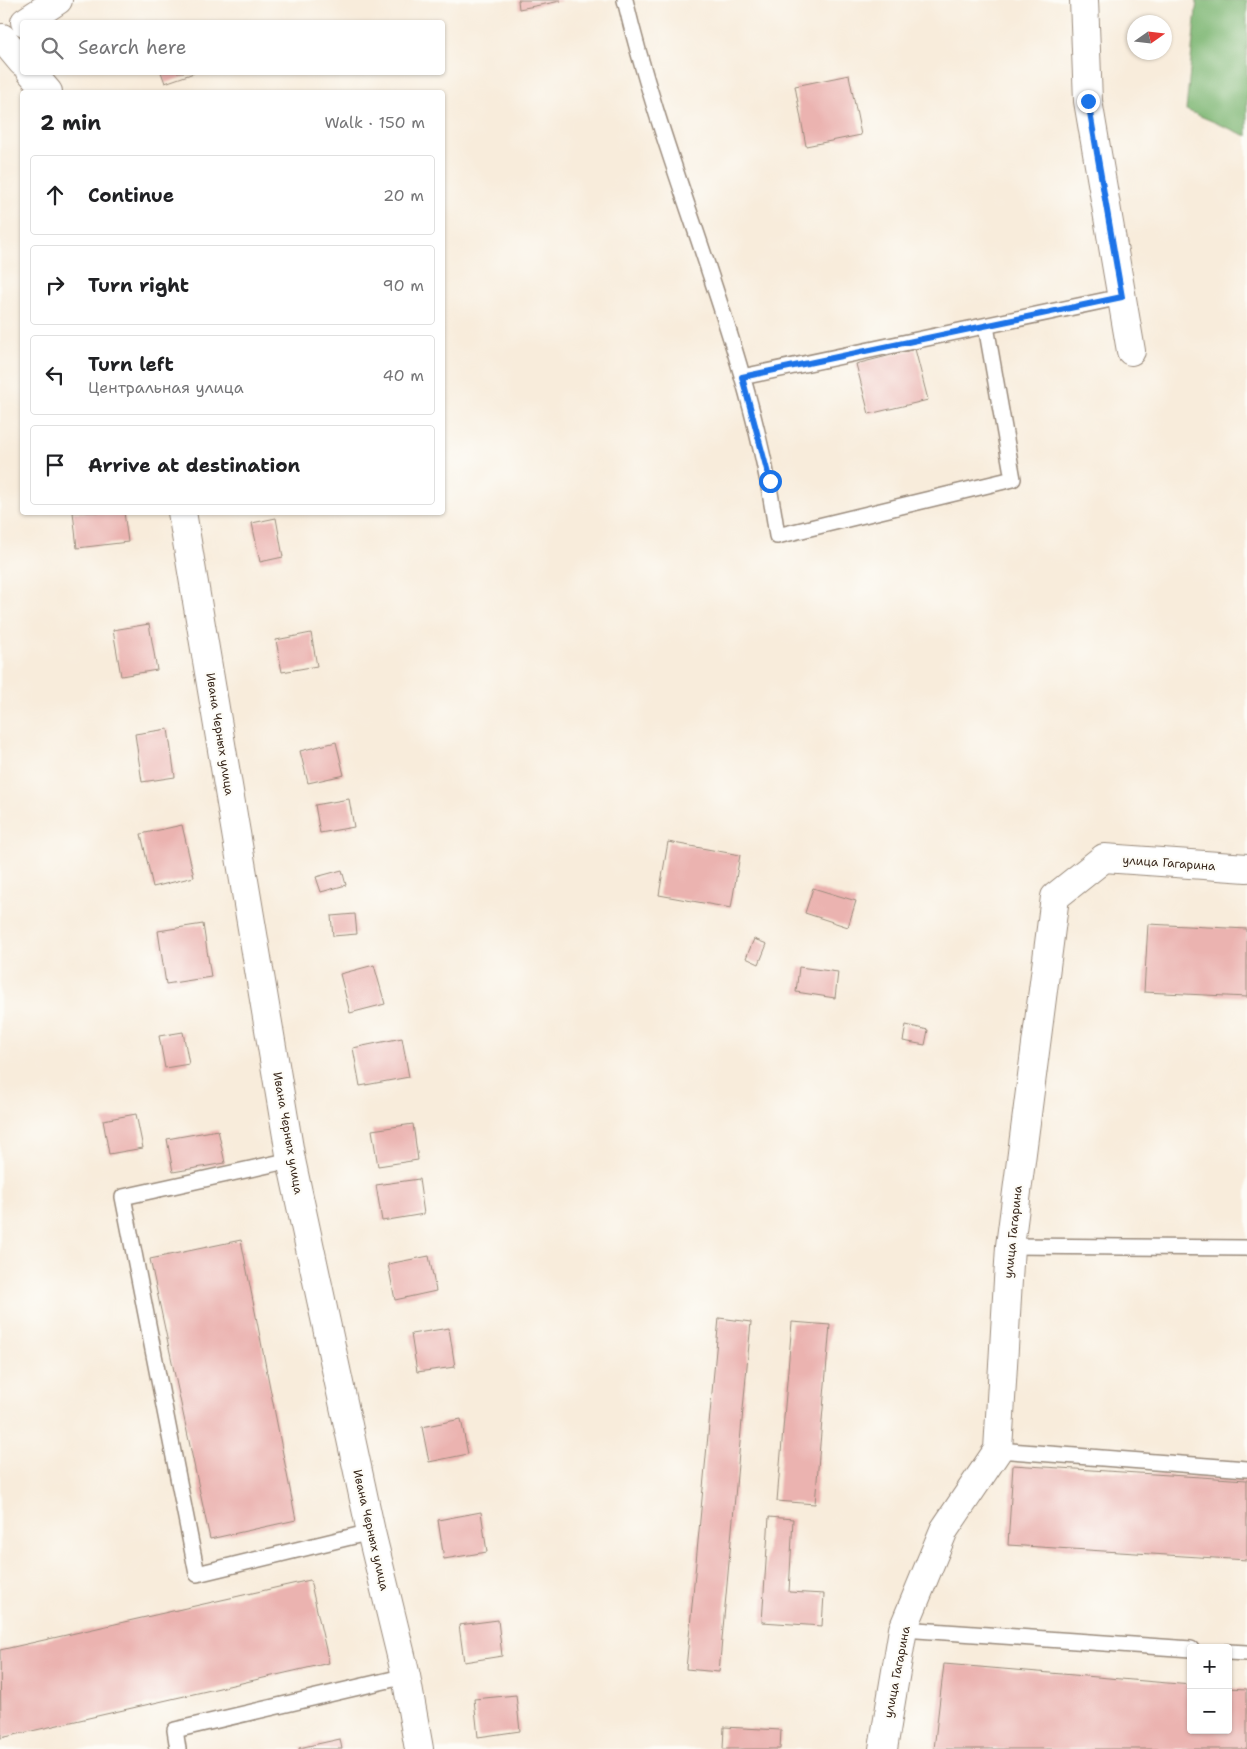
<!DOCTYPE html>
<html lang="en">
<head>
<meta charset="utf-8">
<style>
  :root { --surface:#fff; --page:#f6f6f6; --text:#202124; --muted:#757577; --line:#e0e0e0 }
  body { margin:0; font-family:"Shantell Sans",sans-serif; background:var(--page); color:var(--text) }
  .controls { position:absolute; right:15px; bottom:15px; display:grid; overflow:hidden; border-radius:5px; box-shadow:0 1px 4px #0004 }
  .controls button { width:45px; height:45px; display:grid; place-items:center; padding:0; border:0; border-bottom:1px solid var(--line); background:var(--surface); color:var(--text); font:25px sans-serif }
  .compass { position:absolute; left:1127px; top:15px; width:45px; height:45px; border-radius:50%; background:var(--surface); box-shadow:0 1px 4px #0004; rotate:76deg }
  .stop { position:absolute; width:15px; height:15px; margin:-11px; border:4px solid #1a73e8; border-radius:50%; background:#fff }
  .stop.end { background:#1a73e8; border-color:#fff; box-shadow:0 1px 5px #0008 }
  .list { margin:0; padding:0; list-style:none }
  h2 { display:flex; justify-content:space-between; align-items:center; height:65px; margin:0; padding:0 20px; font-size:21px }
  h2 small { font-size:16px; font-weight:400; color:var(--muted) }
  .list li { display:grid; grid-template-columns:32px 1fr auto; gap:15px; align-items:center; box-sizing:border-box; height:80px; margin:0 10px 10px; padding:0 10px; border:1px solid var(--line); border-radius:5px }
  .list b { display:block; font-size:19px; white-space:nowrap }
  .list p { margin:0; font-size:16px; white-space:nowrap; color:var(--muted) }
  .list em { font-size:16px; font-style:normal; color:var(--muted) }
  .icon { flex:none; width:28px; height:28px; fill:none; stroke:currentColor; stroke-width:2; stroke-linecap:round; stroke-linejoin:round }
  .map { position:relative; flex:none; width:1247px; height:1749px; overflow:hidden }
  .search { position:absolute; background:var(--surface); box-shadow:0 1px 4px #0004; left:20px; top:20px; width:425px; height:55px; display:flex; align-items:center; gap:12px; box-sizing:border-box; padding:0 18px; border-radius:5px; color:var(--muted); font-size:19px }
  .panel { position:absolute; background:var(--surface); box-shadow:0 1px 4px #0004; left:20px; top:90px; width:425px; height:425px; border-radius:5px }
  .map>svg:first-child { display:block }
  .forest { fill:#80b876; stroke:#5e714a }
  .building { fill:#ebb3b0 }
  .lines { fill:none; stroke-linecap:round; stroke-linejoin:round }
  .lane-casing { stroke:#9a8b7c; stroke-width:18 }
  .street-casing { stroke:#9a8b7c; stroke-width:30 }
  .lane { stroke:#fff; stroke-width:15 }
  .street { stroke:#fff; stroke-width:28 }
  .route { stroke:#1a73e8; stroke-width:6 }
  .labels { text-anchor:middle; stroke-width:4.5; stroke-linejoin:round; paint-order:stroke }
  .street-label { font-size:12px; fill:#3b2a1e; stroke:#fdfcf7 }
</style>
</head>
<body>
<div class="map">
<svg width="1247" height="1749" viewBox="0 0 1247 1749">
  <rect width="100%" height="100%" fill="#fdfcf7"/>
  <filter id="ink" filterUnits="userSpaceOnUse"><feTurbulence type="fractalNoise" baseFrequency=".02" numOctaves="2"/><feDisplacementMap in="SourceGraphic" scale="10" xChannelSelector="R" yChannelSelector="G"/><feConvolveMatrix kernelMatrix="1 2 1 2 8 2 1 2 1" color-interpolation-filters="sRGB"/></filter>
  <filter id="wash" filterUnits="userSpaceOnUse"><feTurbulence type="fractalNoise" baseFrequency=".0096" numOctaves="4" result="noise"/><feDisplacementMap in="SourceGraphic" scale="20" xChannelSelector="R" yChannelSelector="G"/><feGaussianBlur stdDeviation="1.12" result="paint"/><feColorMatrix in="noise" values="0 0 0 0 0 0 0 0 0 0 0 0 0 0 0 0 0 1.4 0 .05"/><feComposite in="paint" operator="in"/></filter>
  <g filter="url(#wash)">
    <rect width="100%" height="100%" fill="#f8ecdb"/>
    <!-- forest -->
    <path class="forest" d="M1197 0H1247V136L1186 110Z"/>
    <g id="blocks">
      <!-- building -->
      <path class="building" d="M518 0H560L561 1 519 9Z
        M161 72H194V73L165 83Z
        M849 75 861 135 806 146 795 86Z
        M915 349 928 400 869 414 856 364Z
        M73 512H124L128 542 77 548Z
        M276 518 283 557 260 562 252 523Z
        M149 624 157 670 121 676 113 630Z
        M311 633 317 666 282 672 276 640Z
        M168 729 175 777 142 782 135 734Z
        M336 742 344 775 308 783 300 751Z
        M349 799 354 827 320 833 315 805Z
        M182 825 194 877 153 887 141 834Z
        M668 842 740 855 731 908 659 895Z
        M342 870 346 885 321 892 316 877Z
        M813 888 856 901 848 927 805 913Z
        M355 914 357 934 333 936 331 916Z
        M203 924 211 977 166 984 158 931Z
        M1148 924 1247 929V997L1144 992Z
        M754 939 767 944 759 964 746 958Z
        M374 965 385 1004 350 1013 340 974Z
        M799 967 838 972 835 998 796 992Z
        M906 1025 928 1030 925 1045 903 1041Z
        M183 1032 189 1064 165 1068 159 1036Z
        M402 1038 409 1077 360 1086 353 1048Z
        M136 1114 143 1148 109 1154 103 1120Z
        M413 1124 418 1160 378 1166 372 1130Z
        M218 1130 225 1163 173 1172 167 1139Z
        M419 1179 424 1214 382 1221 376 1185Z
        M241 1240 296 1520 210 1539 150 1259Z
        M429 1256 436 1291 395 1300 388 1264Z
        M719 1318 751 1322 719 1672 686 1669Z
        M792 1322 830 1325 815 1504 777 1501Z
        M449 1328 455 1367 417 1372 411 1334Z
        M461 1419 468 1454 429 1462 422 1427Z
        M1013 1465 1247 1480V1560L1008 1545Z
        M481 1512 487 1552 444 1559 438 1520Z
        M769 1517 793 1519 789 1592 824 1594 822 1626 762 1622Z
        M310 1580 329 1663 1 1738 0 1650Z
        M498 1620 502 1656 464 1662 459 1625Z
        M944 1664 1191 1685V1730H1228V1688L1247 1689V1749H934Z
        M516 1695 520 1731 478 1737 474 1699Z
        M724 1727 781 1730 780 1749H723Z
        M340 1739 342 1749H299V1748Z"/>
    </g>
  </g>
  <g filter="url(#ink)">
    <use href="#blocks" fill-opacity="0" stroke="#9a8b7c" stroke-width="1"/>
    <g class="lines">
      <defs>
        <path id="lane" d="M625 0C668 181 752 351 777 536L1013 479 986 326
          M742 377 1121 297
          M291 1160 123 1197 197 1574 371 1532
          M1010 1246 1247 1248
          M998 1450 1247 1469
          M903 1629 1191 1649
          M1228 1652 1247 1653
          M178 1749 175 1730 406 1676"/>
        <path id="street" d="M1084 0 1088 101 1131 351
          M25 22 58 0
          M2 38 22 62
          M31 72 48 92
          M182 512 291 1160 371 1532 406 1676 419 1749
          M883 1749 903 1629 944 1530 998 1450 1010 1246 1055 897 1104 858 1247 868"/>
      </defs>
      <!-- lane casing -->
      <use href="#lane" class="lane-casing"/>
      <!-- street casing -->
      <use href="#street" class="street-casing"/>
      <!-- lane -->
      <use href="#lane" class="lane"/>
      <!-- street -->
      <use href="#street" class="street"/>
    </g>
  </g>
  <g class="lines" filter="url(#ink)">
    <!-- route -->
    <path class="route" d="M770 481 742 377 1122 297 1088 101"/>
  </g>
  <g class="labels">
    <!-- street labels -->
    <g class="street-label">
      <text transform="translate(220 734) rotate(81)" y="4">Ивана Черных улица</text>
      <text transform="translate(1169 863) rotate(4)" y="4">улица Гагарина</text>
      <text transform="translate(288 1133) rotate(80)" y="4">Ивана Черных улица</text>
      <text transform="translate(1013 1232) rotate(-84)" y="4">улица Гагарина</text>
      <text transform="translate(371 1530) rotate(77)" y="4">Ивана Черных улица</text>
      <text transform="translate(897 1672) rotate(-79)" y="4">улица Гагарина</text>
    </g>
  </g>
</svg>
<div class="controls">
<button>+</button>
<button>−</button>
</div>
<svg class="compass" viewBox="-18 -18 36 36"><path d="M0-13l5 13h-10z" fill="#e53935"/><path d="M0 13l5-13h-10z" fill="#757577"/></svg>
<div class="stop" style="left:770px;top:481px"></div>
<div class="stop end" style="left:1088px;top:101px"></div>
<div class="search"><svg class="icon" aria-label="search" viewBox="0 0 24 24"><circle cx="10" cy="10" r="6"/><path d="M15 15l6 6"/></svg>Search here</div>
<section class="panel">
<h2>2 min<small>Walk · 150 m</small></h2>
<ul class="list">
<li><svg class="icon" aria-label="ahead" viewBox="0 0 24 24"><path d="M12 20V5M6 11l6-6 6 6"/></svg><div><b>Continue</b></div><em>20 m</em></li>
<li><svg class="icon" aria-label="right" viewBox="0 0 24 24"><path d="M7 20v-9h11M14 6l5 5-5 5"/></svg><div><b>Turn right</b></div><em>90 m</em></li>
<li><svg class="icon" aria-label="left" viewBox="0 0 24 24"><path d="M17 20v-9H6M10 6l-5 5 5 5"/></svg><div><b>Turn left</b><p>Центральная улица</p></div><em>40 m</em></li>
<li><svg class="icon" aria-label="arrive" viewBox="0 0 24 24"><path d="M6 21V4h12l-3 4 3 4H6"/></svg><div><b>Arrive at destination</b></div></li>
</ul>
</section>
</div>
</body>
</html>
